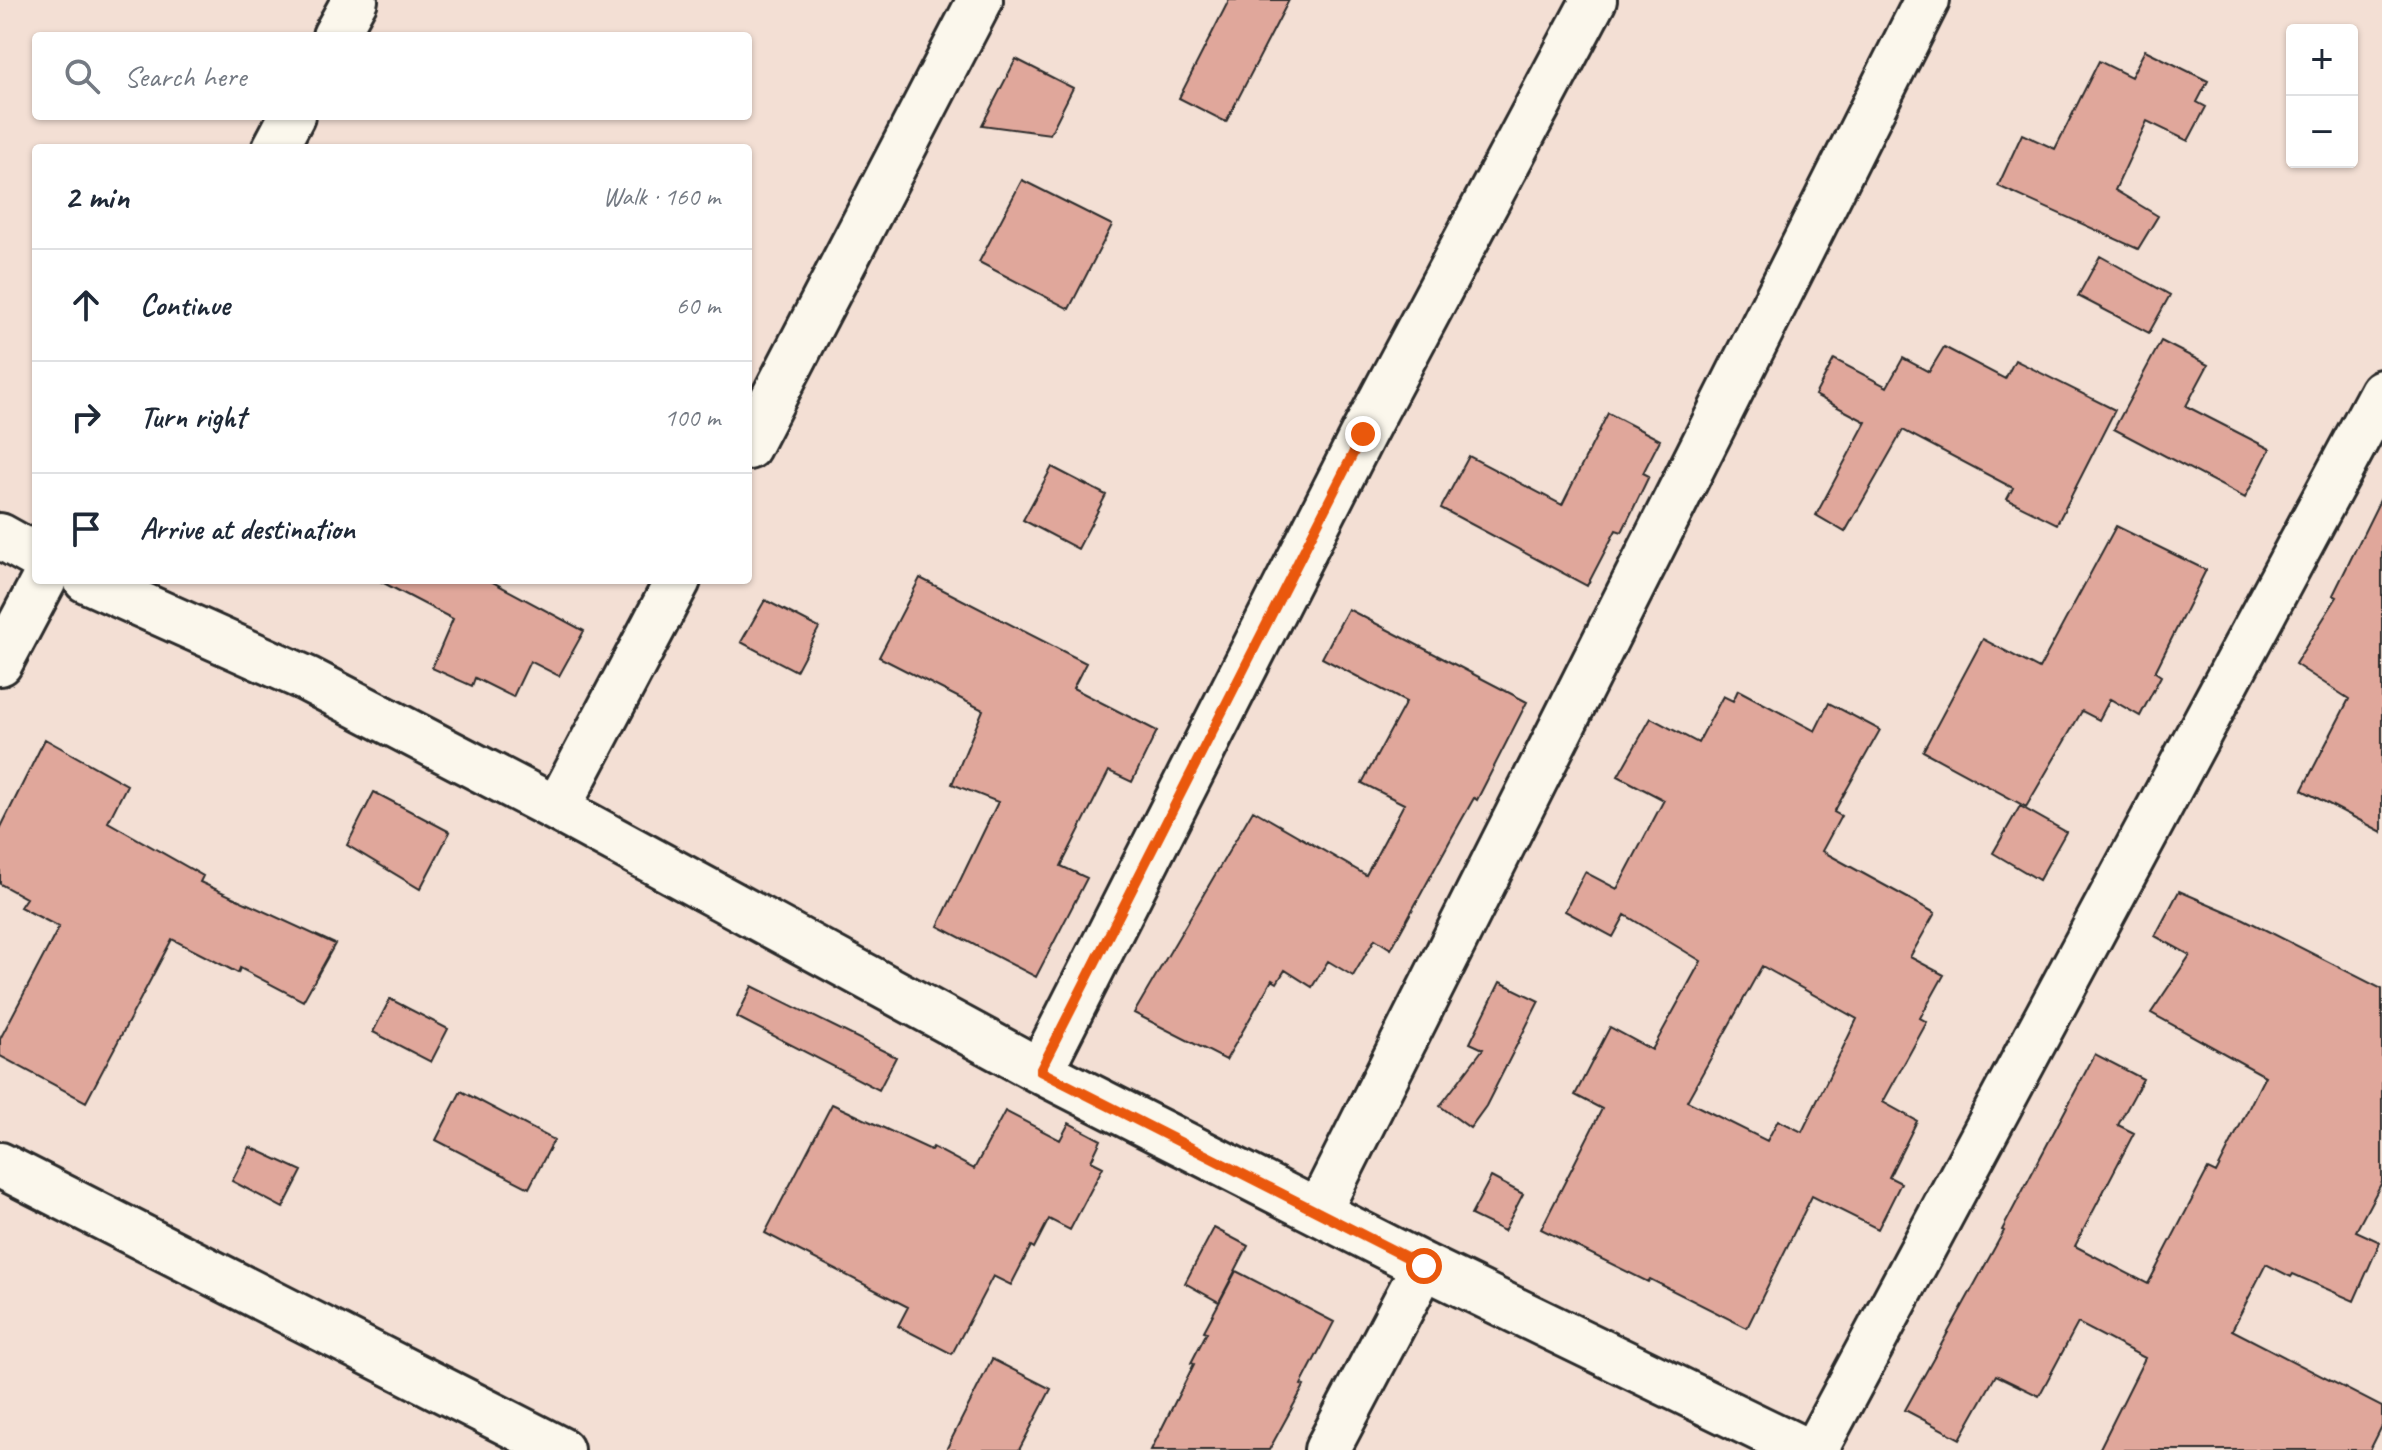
<!DOCTYPE html>
<html lang="en">
<head>
<meta charset="utf-8">
<style>
  :root { --surface:#fff; --page:#f6f6f7; --text:#1f2937; --muted:#747a83; --line:#e0e1e3 }
  body { margin:0; font-family:Caveat,sans-serif; background:var(--page); color:var(--text) }
  .controls { position:absolute; right:24px; top:24px; display:grid; overflow:hidden; border-radius:8px; box-shadow:0 2px 6px #0004 }
  .controls button { width:72px; height:72px; display:grid; place-items:center; padding:0; border:0; border-bottom:2px solid var(--line); background:var(--surface); color:var(--text); font:40px sans-serif }
  .stop { position:absolute; width:24px; height:24px; margin:-18px; border:6px solid #ea580c; border-radius:50%; background:#fff }
  .stop.end { background:#ea580c; border-color:#fff; box-shadow:0 2px 8px #0008 }
  .list { margin:0; padding:0; list-style:none }
  h2 { display:flex; justify-content:space-between; align-items:center; height:104px; margin:0; padding:0 32px; font-size:34px }
  h2 small { font-size:26px; font-weight:400; color:var(--muted) }
  .list li { display:grid; grid-template-columns:52px 1fr auto; gap:24px; align-items:center; box-sizing:border-box; height:112px; padding:0 32px; border-top:2px solid var(--line) }
  .list b { display:block; font-size:30px; white-space:nowrap }
  .list em { font-size:26px; font-style:normal; color:var(--muted) }
  .icon { flex:none; width:44px; height:44px; fill:none; stroke:currentColor; stroke-width:2; stroke-linecap:round; stroke-linejoin:round }
  .map { position:relative; flex:none; width:2382px; height:1450px; overflow:hidden }
  .search { position:absolute; background:var(--surface); box-shadow:0 2px 6px #0004; left:32px; top:32px; width:720px; height:88px; display:flex; align-items:center; gap:20px; box-sizing:border-box; padding:0 28px; border-radius:8px; color:var(--muted); font-size:30px }
  .panel { position:absolute; background:var(--surface); box-shadow:0 2px 6px #0004; left:32px; top:144px; width:720px; height:440px; border-radius:8px }
  .map>svg:first-child { display:block }
  .building { fill:#e0a79b; stroke:#2b2b2b; stroke-width:2; fill-rule:evenodd }
  .lines { fill:none; stroke-linecap:round; stroke-linejoin:round }
  .minor-casing { stroke:#2b2b2b; stroke-width:50 }
  .minor { stroke:#fbf7ec; stroke-width:44 }
  .route { stroke:#ea580c; stroke-width:10 }
</style>
</head>
<body>
<div class="map">
<svg width="2382" height="1450" viewBox="0 0 2382 1450">
  <rect width="100%" height="100%" fill="#f3dfd4"/>
  <filter id="ink" filterUnits="userSpaceOnUse"><feTurbulence type="fractalNoise" baseFrequency=".0125" numOctaves="2"/><feDisplacementMap in="SourceGraphic" scale="16" xChannelSelector="R" yChannelSelector="G"/><feConvolveMatrix kernelMatrix="1 2 1 2 8 2 1 2 1" color-interpolation-filters="sRGB"/></filter>
  <g filter="url(#ink)">
    <!-- building -->
    <path class="building" d="M1229 0H1289L1226 122 1179 98Z
      M2145 50 2208 81 2197 102 2206 107 2188 141 2147 121 2115 190 2158 216 2138 249 1998 186 2022 134 2055 149 2099 61 2131 77Z
      M1016 59 1073 88 1050 134 982 125Z
      M1022 180 1112 225 1069 309 979 262Z
      M2100 256 2170 295 2149 333 2078 296Z
      M2161 341 2208 365 2186 406 2270 449 2245 498 2114 429Z
      M1944 347 2005 379 2015 360 2115 410 2057 524 2007 499 2013 488 1903 430 1845 532 1816 515 1866 422 1815 395 1834 359 1887 387 1903 358 1929 372Z
      M1608 413 1660 440 1643 473 1649 476 1622 532 1616 530 1587 586 1441 508 1469 456 1562 505Z
      M1052 467 1106 495 1078 549 1023 520Z
      M2382 496V832L2302 790 2349 699 2295 664 2337 597 2333 595Z
      M2116 526 2206 570 2155 672 2161 676 2140 716 2110 699 2099 720 2082 711 2026 807 1923 751 1983 639 2039 669Z
      M920 578 1086 663 1073 688 1157 731 1132 782 1109 771 1061 866 1087 878 1036 977 938 926 998 802 952 784 983 710 879 657Z
      M378 580H489L584 631 559 676 530 661 513 697 475 678 472 686 432 668 453 619Z
      M765 600 819 628 796 671 741 642Z
      M1348 609 1527 702 1477 800 1474 798 1452 837 1391 949 1375 939 1353 976 1328 961 1312 987 1285 970 1277 983 1272 980 1226 1060 1134 1013 1253 810 1366 875 1404 804 1362 783 1406 702 1322 658Z
      M1738 690 1815 731 1829 703 1880 730 1834 812 1841 816 1822 851 1935 913 1910 957 1944 975 1920 1018 1927 1022 1883 1102 1917 1121 1889 1177 1901 1183 1878 1229 1812 1196 1747 1328 1650 1279 1648 1282 1541 1229 1602 1109 1575 1095 1610 1027 1652 1050 1701 961 1625 915 1613 937 1565 911 1585 872 1617 889 1664 800 1618 776 1651 718 1698 743 1723 696 1733 701ZM1762 966 1857 1019 1802 1132 1778 1120 1767 1141 1687 1101Z
      M45 739 127 785 108 822 203 876 200 882 335 944 303 1001 240 968 238 973 172 939 86 1102 0 1056V1039L59 927 20 907 26 898 0 884V829Z
      M374 792 450 832 420 889 347 845Z
      M2020 806 2066 832 2039 880 1993 853Z
      M2179 891 2244 919 2382 989V1182L2356 1231 2380 1242 2354 1301 2293 1274 2291 1277 2266 1264 2232 1330 2382 1407V1426L2370 1450H2099L2145 1358 2078 1323 2039 1396 1996 1375 1960 1439 1905 1410 2004 1231 2002 1230 2095 1054 2143 1079 2118 1125 2134 1133 2075 1246 2148 1284 2208 1169 2216 1173 2265 1076 2151 1013 2190 955 2155 936Z
      M1500 982 1539 1001 1486 1106 1470 1128 1440 1106 1483 1049 1470 1043Z
      M752 986 896 1057 879 1090 737 1017Z
      M390 999 448 1029 431 1062 373 1032Z
      M461 1091 554 1140 529 1188 436 1140Z
      M832 1104 931 1150 933 1147 974 1169 1005 1111 1060 1140 1069 1123 1101 1140 1091 1161 1103 1167 1070 1230 1049 1219 1034 1248 1031 1246 1011 1285 993 1276 952 1354 898 1326 908 1307 765 1233Z
      M250 1147 302 1171 283 1208 232 1181Z
      M1491 1177 1523 1194 1504 1231 1471 1215Z
      M1214 1228 1248 1246 1219 1302 1185 1283Z
      M1236 1271 1334 1322 1301 1385 1304 1386 1269 1450H1151L1194 1364 1191 1363 1207 1332 1204 1331Z
      M992 1359 1051 1389 1019 1450H946Z"/>
    <g class="lines">
      <defs>
        <path id="minor" d="M335 36 355 0
          M275 148 292 116
          M748 447 980 0
          M0 536 36 556
          M86 580 307 679 557 809 1040 1071 1424 1266 1804 1450
          M0 663 44 580
          M557 809 678 580
          M1040 1071 1363 434 1594 0
          M0 1165 561 1450
          M1318 1212 1927 0
          M1327 1450 1424 1266
          M1815 1450 2382 392"/>
      </defs>
      <!-- minor casing -->
      <use href="#minor" class="minor-casing"/>
      <!-- minor -->
      <use href="#minor" class="minor"/>
    </g>
  </g>
  <g class="lines" filter="url(#ink)">
    <!-- route -->
    <path class="route" d="M1363 434 1040 1071 1424 1266"/>
  </g>
</svg>
<div class="controls">
<button>+</button>
<button>−</button>
</div>
<div class="stop" style="left:1424px;top:1266px"></div>
<div class="stop end" style="left:1363px;top:434px"></div>
<div class="search"><svg class="icon" aria-label="search" viewBox="0 0 24 24"><circle cx="10" cy="10" r="6"/><path d="M15 15l6 6"/></svg>Search here</div>
<section class="panel">
<h2>2 min<small>Walk · 160 m</small></h2>
<ul class="list">
<li><svg class="icon" aria-label="ahead" viewBox="0 0 24 24"><path d="M12 20V5M6 11l6-6 6 6"/></svg><div><b>Continue</b></div><em>60 m</em></li>
<li><svg class="icon" aria-label="right" viewBox="0 0 24 24"><path d="M7 20v-9h11M14 6l5 5-5 5"/></svg><div><b>Turn right</b></div><em>100 m</em></li>
<li><svg class="icon" aria-label="arrive" viewBox="0 0 24 24"><path d="M6 21V4h12l-3 4 3 4H6"/></svg><div><b>Arrive at destination</b></div></li>
</ul>
</section>
</div>
</body>
</html>
